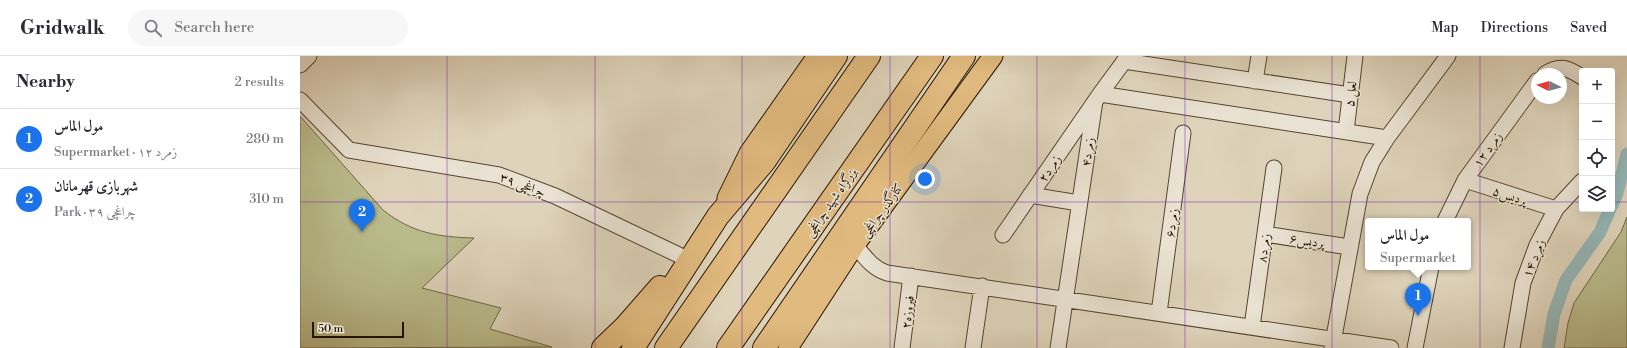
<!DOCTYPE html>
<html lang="en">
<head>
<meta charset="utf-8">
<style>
  :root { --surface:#fff; --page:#f7f7f7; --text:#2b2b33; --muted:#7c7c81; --line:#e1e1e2; --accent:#1a73e8 }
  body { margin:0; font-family:"Libre Bodoni",Amiri,serif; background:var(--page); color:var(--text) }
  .controls { position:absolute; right:12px; top:12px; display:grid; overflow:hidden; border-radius:4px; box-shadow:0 4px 16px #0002 }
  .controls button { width:36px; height:36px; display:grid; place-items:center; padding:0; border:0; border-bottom:1px solid var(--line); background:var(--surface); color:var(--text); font:20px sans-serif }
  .compass { position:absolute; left:1231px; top:12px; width:36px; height:36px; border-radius:50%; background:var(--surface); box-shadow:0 4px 16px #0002; rotate:276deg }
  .scale { position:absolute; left:12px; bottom:10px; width:92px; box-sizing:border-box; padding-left:4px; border:2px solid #281500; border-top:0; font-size:11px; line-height:14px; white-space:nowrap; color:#281500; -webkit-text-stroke:3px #eae3d3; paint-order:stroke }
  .you { position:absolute; left:625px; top:123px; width:14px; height:14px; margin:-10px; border:3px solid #fff; border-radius:50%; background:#1a73e8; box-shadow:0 0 0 6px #1a73e833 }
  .badge { display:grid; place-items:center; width:26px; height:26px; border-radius:50%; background:var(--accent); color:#fff; font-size:13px; font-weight:700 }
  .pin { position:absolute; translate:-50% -33px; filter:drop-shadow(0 1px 2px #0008) }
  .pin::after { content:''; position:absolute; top:21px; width:14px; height:12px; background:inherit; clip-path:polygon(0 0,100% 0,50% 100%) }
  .popup { position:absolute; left:1065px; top:162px; width:106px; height:52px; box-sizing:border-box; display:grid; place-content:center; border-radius:4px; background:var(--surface); filter:drop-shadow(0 1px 3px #0005); font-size:13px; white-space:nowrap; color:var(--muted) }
  .popup b { font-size:15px; color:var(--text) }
  .popup::after { content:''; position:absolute; left:50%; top:100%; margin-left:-8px; border:8px solid transparent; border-top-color:var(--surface) }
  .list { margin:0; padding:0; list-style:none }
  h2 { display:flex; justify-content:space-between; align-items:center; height:52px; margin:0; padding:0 16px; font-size:17px }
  h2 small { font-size:13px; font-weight:400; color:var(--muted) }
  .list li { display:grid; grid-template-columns:26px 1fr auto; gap:12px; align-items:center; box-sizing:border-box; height:60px; padding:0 16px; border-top:1px solid var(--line) }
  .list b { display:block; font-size:15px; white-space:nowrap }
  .list p { margin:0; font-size:13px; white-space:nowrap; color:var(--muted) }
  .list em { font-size:13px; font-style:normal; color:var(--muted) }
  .icon { flex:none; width:22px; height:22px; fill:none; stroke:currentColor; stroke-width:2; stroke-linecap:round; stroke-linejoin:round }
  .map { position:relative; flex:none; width:1327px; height:292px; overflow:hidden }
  header { display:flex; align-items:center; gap:24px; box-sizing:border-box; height:56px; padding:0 20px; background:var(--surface); border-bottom:1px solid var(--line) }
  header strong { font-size:19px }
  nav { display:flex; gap:22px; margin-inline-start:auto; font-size:14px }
  .search { width:280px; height:36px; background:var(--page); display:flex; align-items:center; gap:10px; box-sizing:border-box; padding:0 14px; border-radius:22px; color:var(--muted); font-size:15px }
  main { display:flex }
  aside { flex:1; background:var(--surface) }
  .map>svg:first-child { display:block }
  .park { fill:#babb8b; stroke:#716846 }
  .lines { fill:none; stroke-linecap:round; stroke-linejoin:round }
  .canal { stroke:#95b7b7; stroke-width:13 }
  .minor-casing { stroke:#56452f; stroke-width:17 }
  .major-casing { stroke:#281500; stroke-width:21 }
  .highway-casing { stroke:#281500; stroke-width:24 }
  .minor { stroke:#eae3d3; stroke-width:15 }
  .major { stroke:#e0ba7e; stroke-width:19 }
  .highway { stroke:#e0ba7e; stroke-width:22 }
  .grid { fill:none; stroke:#7b2cbf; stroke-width:1; stroke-opacity:0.55 }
  .labels { text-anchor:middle; stroke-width:3; stroke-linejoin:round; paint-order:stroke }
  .street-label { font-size:13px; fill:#281500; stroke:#eae3d3 }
</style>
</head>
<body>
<header>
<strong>Gridwalk</strong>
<div class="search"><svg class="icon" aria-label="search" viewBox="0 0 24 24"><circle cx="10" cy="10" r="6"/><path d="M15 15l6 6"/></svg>Search here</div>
<nav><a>Map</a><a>Directions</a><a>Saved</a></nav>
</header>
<main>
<aside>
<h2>Nearby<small>2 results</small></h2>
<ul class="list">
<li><span class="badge">1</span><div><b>مول الماس</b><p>Supermarket · زمرد ۱۲</p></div><em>280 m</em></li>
<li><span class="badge">2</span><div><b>شهربازی قهرمانان</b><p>Park · چراغچی ۳۹</p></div><em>310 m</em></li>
</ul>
</aside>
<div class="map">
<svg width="1327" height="292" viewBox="0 0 1327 292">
  <rect width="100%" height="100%" fill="#dfd4bb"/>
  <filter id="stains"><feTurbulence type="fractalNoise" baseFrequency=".005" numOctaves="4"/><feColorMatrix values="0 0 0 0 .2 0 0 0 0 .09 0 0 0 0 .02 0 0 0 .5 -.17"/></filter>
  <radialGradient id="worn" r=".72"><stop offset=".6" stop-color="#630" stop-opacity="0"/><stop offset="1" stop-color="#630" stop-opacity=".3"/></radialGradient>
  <!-- park -->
  <path class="park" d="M0 60 83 154C112 177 138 181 174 182L122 232 201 252 190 273 252 291 0 292Z
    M1327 161V292H1264L1268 267 1274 247 1321 176Z"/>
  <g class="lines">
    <!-- canal -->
    <path class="canal" d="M1312 149 1317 137 1327 98
      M1248 292 1254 258 1266 224 1300 176 1310 153"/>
    <defs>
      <path id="minor" d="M824 5 1050 39
        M0 9 9 0
        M1245 18C1260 8 1268 12 1282 21
        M955 25 959 0
        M800 38 1087 82
        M0 44 49 94 199 119 255 140 385 202
        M1046 75 1055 0
        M1165 124 1256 153
        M730 139 779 147
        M1145 165 1165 124 1237 25
        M965 178 1049 191
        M703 179 800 38 828 0
        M555 189C565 201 572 212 587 217L1091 292
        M859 257 883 77
        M952 271 974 112
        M602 292 611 220
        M673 292 682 230
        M758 292 795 45
        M1032 292 1060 138 1072 106 1087 82 1148 0
        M1115 292 1131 211
        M1212 292 1223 227 1237 189 1256 153 1282 125"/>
      <path id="major" d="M427 142 449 97 517 0
        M488 292 555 189 693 0"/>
      <path id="highway" d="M303 292 325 271 360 231
        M333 292 418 160 464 106 536 0
        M366 292 569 0
        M428 292 632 0
        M464 292 664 0"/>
    </defs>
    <!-- minor casing -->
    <use href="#minor" class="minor-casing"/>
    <!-- major casing -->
    <use href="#major" class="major-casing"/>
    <!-- highway casing -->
    <use href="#highway" class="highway-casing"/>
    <!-- minor -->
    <use href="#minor" class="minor"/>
    <!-- major -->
    <use href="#major" class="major"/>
    <!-- highway -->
    <use href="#highway" class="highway"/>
  </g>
  <!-- grid -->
  <path class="grid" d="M147 0V292M295 0V292M442 0V292M590 0V292M737 0V292M885 0V292M1032 0V292M1180 0V292M0 146H1282M1312 146H1327"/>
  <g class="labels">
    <!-- street labels -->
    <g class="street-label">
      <text transform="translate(1050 38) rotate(-83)" y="5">لعل ۵</text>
      <text transform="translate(1187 93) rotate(-54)" y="5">زمرد ۱۲</text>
      <text transform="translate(787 96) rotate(-82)" y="5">زمرد۴</text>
      <text transform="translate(749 112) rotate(-56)" y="5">زمرد۲</text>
      <text transform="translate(223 128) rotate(20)" y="5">چراغچی ۳۹</text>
      <text transform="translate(1210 139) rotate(18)" y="5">پردیس۵</text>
      <text transform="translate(530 146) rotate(-55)" y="5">بزرگراه شهید چراغچی</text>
      <text transform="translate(581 154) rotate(-54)" y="5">کنارگذر چراغچی</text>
      <text transform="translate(871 167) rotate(-82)" y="5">زمرد۶</text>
      <text transform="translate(1007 184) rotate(9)" y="5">پردیس۶</text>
      <text transform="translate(963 192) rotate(-82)" y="5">زمرد۸</text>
      <text transform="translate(1233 202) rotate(-68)" y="5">زمرد ۱۴</text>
      <text transform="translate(607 256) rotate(-83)" y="5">فیروزه۲</text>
    </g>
  </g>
  <rect width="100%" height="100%" filter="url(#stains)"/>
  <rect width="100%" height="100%" fill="url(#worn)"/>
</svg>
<div class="controls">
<button>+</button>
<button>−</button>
<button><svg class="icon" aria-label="locate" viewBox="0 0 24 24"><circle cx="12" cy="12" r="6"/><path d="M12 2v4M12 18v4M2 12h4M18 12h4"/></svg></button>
<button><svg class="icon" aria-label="layers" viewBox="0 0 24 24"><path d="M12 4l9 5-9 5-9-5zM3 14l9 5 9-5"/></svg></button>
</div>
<svg class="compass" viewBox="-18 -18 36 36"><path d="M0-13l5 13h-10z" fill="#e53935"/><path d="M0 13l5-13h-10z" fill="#7c7c81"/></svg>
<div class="scale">50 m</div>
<div class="you"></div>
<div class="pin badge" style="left:1118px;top:260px">1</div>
<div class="popup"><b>مول الماس</b>Supermarket</div>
<div class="pin badge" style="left:62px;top:176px">2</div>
</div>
</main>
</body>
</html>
